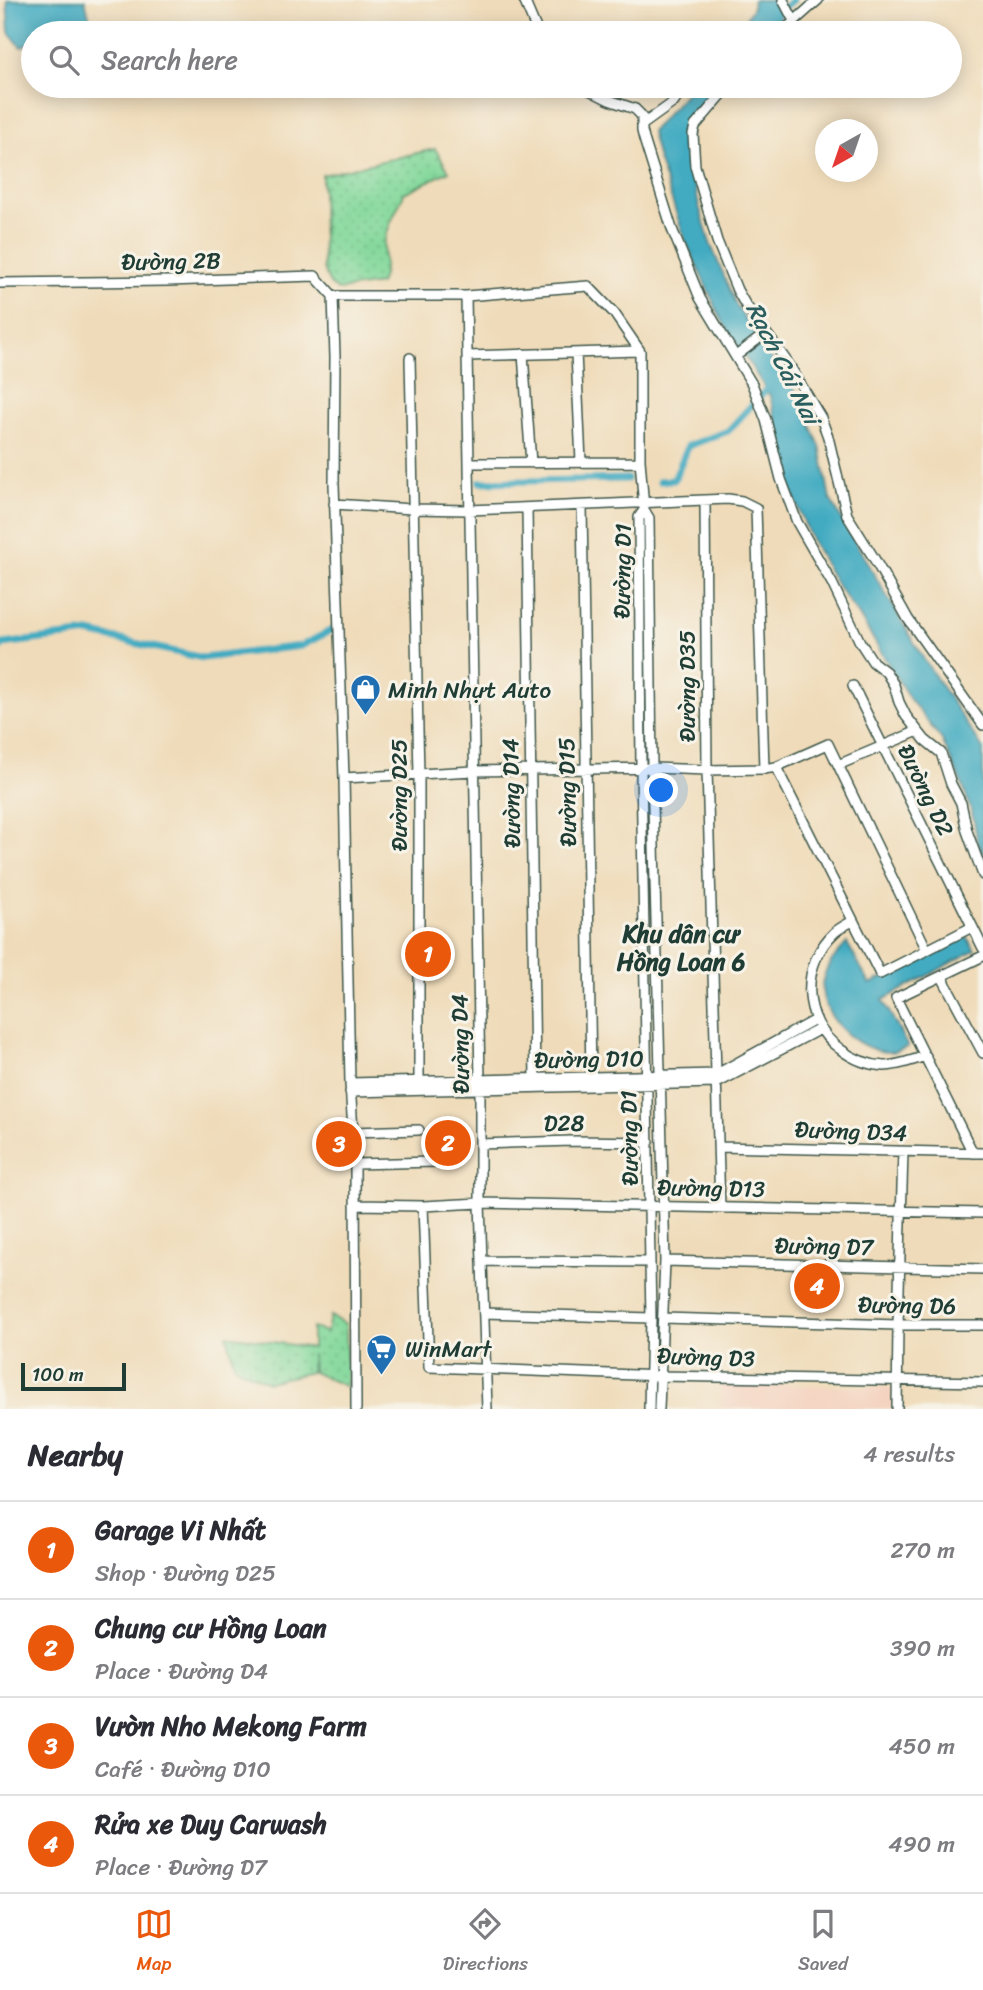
<!DOCTYPE html>
<html lang="en">
<head>
<meta charset="utf-8">
<style>
  :root { --surface:#fff; --page:#f2f2f3; --text:#2b2b33; --muted:#7c7c81; --line:#e1e1e2; --accent:#ea580c }
  body { margin:0; font-family:Sriracha,sans-serif; background:var(--page); color:var(--text) }
  .compass { position:absolute; left:815px; top:119px; width:63px; height:63px; border-radius:50%; background:var(--surface); box-shadow:0 4px 18px #0003; rotate:220deg }
  .scale { position:absolute; left:21px; bottom:18px; width:105px; box-sizing:border-box; padding-left:7px; border:4px solid #1f3d34; border-top:0; font-size:19px; line-height:24px; white-space:nowrap; color:#1f3d34; -webkit-text-stroke:5px #f7f3e8; paint-order:stroke }
  .you { position:absolute; left:662px; top:791px; width:24px; height:24px; margin:-18px; border:5px solid #fff; border-radius:50%; background:#1a73e8; box-shadow:0 0 0 10px #1a73e833 }
  .badge { display:grid; place-items:center; width:46px; height:46px; border-radius:50%; background:var(--accent); color:#fff; font-size:23px; font-weight:700 }
  .pin { position:absolute; translate:-50% -50%; border:4px solid #fff; box-shadow:0 2px 7px #0006 }
  .list { margin:0; padding:0; list-style:none }
  h2 { display:flex; justify-content:space-between; align-items:center; height:91px; margin:0; padding:0 28px; font-size:30px }
  h2 small { font-size:23px; font-weight:400; color:var(--muted) }
  .list li { display:grid; grid-template-columns:46px 1fr auto; gap:21px; align-items:center; box-sizing:border-box; height:98px; padding:0 28px; border-top:2px solid var(--line) }
  .list b { display:block; font-size:26px; white-space:nowrap }
  .list p { margin:0; font-size:23px; white-space:nowrap; color:var(--muted) }
  .list em { font-size:23px; font-style:normal; color:var(--muted) }
  .icon { flex:none; width:38px; height:38px; fill:none; stroke:currentColor; stroke-width:2; stroke-linecap:round; stroke-linejoin:round }
  .map { position:relative; flex:none; width:983px; height:1409px; overflow:hidden }
  .search { position:absolute; background:var(--surface); box-shadow:0 4px 18px #0003; left:21px; right:21px; top:21px; height:77px; display:flex; align-items:center; gap:18px; box-sizing:border-box; padding:0 24px; border-radius:38px; color:var(--muted); font-size:26px }
  .sheet { height:483px; background:var(--surface) }
  nav { display:flex; justify-content:space-around; align-items:center; box-sizing:border-box; height:98px; border-top:2px solid var(--line); background:var(--surface); font-size:19px; color:var(--muted) }
  nav a { display:grid; justify-items:center; gap:4px }
  nav .on { color:var(--accent) }
  .map>svg:first-child { display:block }
  .built { fill:#f4d3c0 }
  .grass { fill:url(#grass-dots); stroke:#518a68; stroke-width:2 }
  .water { fill:#42abc1; stroke:#30747a; stroke-width:2 }
  .lines { fill:none; stroke-linecap:round; stroke-linejoin:round }
  .canal { stroke:#42abc1; stroke-width:7 }
  .minor-casing { stroke:#3e5548; stroke-width:12 }
  .minor { stroke:#fff; stroke-width:9 }
  .labels { text-anchor:middle; stroke-width:6; stroke-linejoin:round; paint-order:stroke }
  .street-label { font-size:23px; fill:#1f3d34; stroke:#f7f3e8 }
  .poi-label { font-size:23px; fill:#1f3d34; stroke:#f7f3e8; text-anchor:start }
  .water-label { font-size:24px; font-style:italic; fill:#2a5e5e; stroke:#f7f3e8 }
  .neighbourhood-label { font-size:24px; font-weight:bold; fill:#1f3d34; stroke:#f7f3e8 }
</style>
</head>
<body>
<div class="map">
<svg width="983" height="1409" viewBox="0 0 983 1409">
  <defs>
    <pattern id="grass-dots" width="8" height="8" patternUnits="userSpaceOnUse" patternTransform="scale(1.75)"><rect width="8" height="8" fill="#83d89b"/><path d="M2 2h.1M6 6h.1" fill="none" stroke="#71ba86" stroke-width="1.8" stroke-linecap="round"/></pattern>
  </defs>
  <rect width="100%" height="100%" fill="#f7f3e8"/>
  <filter id="ink" filterUnits="userSpaceOnUse"><feTurbulence type="fractalNoise" baseFrequency=".0143" numOctaves="2"/><feDisplacementMap in="SourceGraphic" scale="14" xChannelSelector="R" yChannelSelector="G"/><feConvolveMatrix kernelMatrix="1 2 1 2 8 2 1 2 1" color-interpolation-filters="sRGB"/></filter>
  <filter id="wash" filterUnits="userSpaceOnUse"><feTurbulence type="fractalNoise" baseFrequency=".00686" numOctaves="4" result="noise"/><feDisplacementMap in="SourceGraphic" scale="28" xChannelSelector="R" yChannelSelector="G"/><feGaussianBlur stdDeviation="1.57" result="paint"/><feColorMatrix in="noise" values="0 0 0 0 0 0 0 0 0 0 0 0 0 0 0 0 0 1.4 0 .05"/><feComposite in="paint" operator="in"/></filter>
  <g filter="url(#wash)">
    <rect width="100%" height="100%" fill="#efdbb9"/>
    <!-- built -->
    <path class="built" d="M721 1383 892 1388V1409H721Z"/>
    <!-- grass -->
    <path class="grass" d="M435 149 449 171 404 193C398 209 389 222 385 240 382 255 387 269 380 284L338 290 330 284 323 269 322 175Z
      M330 1316 346 1324 347 1387 313 1372 312 1354 311 1372 268 1382 235 1367 227 1335 312 1348V1328L327 1332Z"/>
    <!-- water -->
    <path class="water" d="M7 0H85L89 16V33H33V41L21 47 9 32Z
      M753 0H771L782 12 776 28 771 33H736L752 9Z
      M692 86H721L689 126 690 160 699 206 710 243 737 307 781 374 787 379 797 394 820 446 830 499 925 661 983 749V858L977 841 974 820 962 784 942 740 909 698 858 614 836 584 811 539 789 485 785 456 770 396 721 319 686 242 657 156 651 132Z
      M967 937 975 950 883 1000 908 1047C903 1048 897 1051 892 1052 859 1054 816 1014 823 980 827 964 837 954 847 943L870 984Z"/>
    <g class="lines">
      <!-- canal -->
      <path class="canal" d="M775 15 793 0
        M660 481 674 480 688 446 728 431 771 384
        M480 482 627 479
        M0 647 3 644 89 633 203 658 301 646 332 630"/>
    </g>
  </g>
  <g filter="url(#ink)">
    <g class="lines">
      <defs>
        <path id="minor" d="M524 0 538 33
          M783 0 794 21
          M781 33 818 0
          M581 86 609 100 635 109 642 116V131L644 139 672 229 700 298 752 384 766 420 781 479 797 522 832 583 860 642 873 662 886 672 894 685 899 702 906 716 925 740 941 753 951 784 961 803 967 831 983 875
          M729 86 695 126 693 134 695 166 717 241 737 290 745 304 788 363 821 418 828 437 847 515 875 560 908 619 983 725
          M642 125 674 102 684 86
          M0 283 168 281 315 276 333 296
          M333 296 335 357 334 484 344 778 350 1083 355 1164 356 1409
          M333 296H466L588 286 614 313 640 351V460L644 508
          M466 296 480 1081V1203L487 1409
          M576 353 581 462
          M523 354 531 463
          M467 356 640 351
          M736 356 766 333
          M410 358 419 775V1090
          M469 463 640 462
          M705 500 707 770 720 1208
          M334 504 412 509 469 510 728 499 742 501 756 508 764 769
          M582 506 591 1077
          M527 508 535 1079
          M853 686 983 948
          M838 765 918 731
          M776 767 880 974 972 927
          M344 778 474 771 652 768 707 770 764 769 776 767 828 744 927 950
          M853 921C847 924 840 928 835 932 800 964 801 1021 840 1049 853 1059 867 1065 884 1066 898 1066 912 1060 926 1056
          M942 977 983 1053
          M350 1083 717 1074 815 1020
          M350 1092 717 1083 820 1029
          M353 1132 419 1130
          M480 1144 572 1141 649 1142
          M719 1147 983 1153
          M973 1153 896 998 983 956
          M355 1164 435 1162
          M355 1205 423 1206 480 1203 983 1213
          M423 1206 429 1367 661 1376 983 1382
          M482 1261 650 1262
          M665 1261 983 1269
          M484 1313 651 1318
          M663 1318 898 1325H983
          M649 1409 651 1318 641 769 639 517 644 510 649 518 652 768 665 1261 659 1409
          M897 1409 898 1325 903 1152"/>
      </defs>
      <!-- minor casing -->
      <use href="#minor" class="minor-casing"/>
      <!-- minor -->
      <use href="#minor" class="minor"/>
    </g>
  </g>
  <!-- icons -->
  <defs>
    <symbol id="shop-pin" viewBox="-11 -11 22 30"><path d="M0 17L-7.5 6A9.5 9.5 0 1 1 7.5 6Z" fill="#1f6fb2" stroke="#f7f3e8"/><path d="M-5-2.5h2.3a2.7 3.5 0 0 1 5.4 0H5L5.5 6h-11ZM-1.5-2.5h3a1.5 2.3 0 0 0-3 0Z" fill="#fff"/></symbol>
    <symbol id="supermarket-pin" viewBox="-11 -11 22 30"><path d="M0 17L-7.5 6A9.5 9.5 0 1 1 7.5 6Z" fill="#1f6fb2" stroke="#f7f3e8"/><path d="M-6-5.5h2.5l.6 2H6L4.5 2H-2.5L-4.4-4H-6ZM-1.5 3.2a1.3 1.3 0 1 0 .1 0ZM3 3.2a1.3 1.3 0 1 0 .1 0Z" fill="#fff"/></symbol>
  </defs>
  <g fill-rule="evenodd">
    <use href="#shop-pin" x="348" y="672" width="35" height="47"/>
    <use href="#supermarket-pin" x="364" y="1332" width="35" height="47"/>
  </g>
  <g class="labels">
    <!-- street labels -->
    <g class="street-label">
      <text transform="translate(171 261) rotate(-1)" y="8">Đường 2B</text>
      <text transform="translate(622 571) rotate(-89)" y="8">Đường D1</text>
      <text transform="translate(687 686) rotate(-90)" y="8">Đường D35</text>
      <text transform="translate(926 790) rotate(64)" y="8">Đường D2</text>
      <text transform="translate(567 792) rotate(-91)" y="8">Đường D15</text>
      <text transform="translate(511 793) rotate(-91)" y="8">Đường D14</text>
      <text transform="translate(399 795) rotate(-90)" y="8">Đường D25</text>
      <text transform="translate(460 1044) rotate(-91)" y="8">Đường D4</text>
      <text transform="translate(589 1059) rotate(-1)" y="8">Đường D10</text>
      <text transform="translate(564 1123) rotate(-1)" y="8">D28</text>
      <text transform="translate(851 1131) rotate(2)" y="8">Đường D34</text>
      <text transform="translate(629 1138) rotate(-91)" y="8">Đường D1</text>
      <text transform="translate(711 1188) rotate(1)" y="8">Đường D13</text>
      <text transform="translate(824 1246) rotate(1)" y="8">Đường D7</text>
      <text transform="translate(907 1305) rotate(1)" y="8">Đường D6</text>
      <text transform="translate(706 1357) rotate(2)" y="8">Đường D3</text>
    </g>
    <!-- poi labels -->
    <g class="poi-label">
      <text x="388" y="698">Minh Nhựt Auto</text>
      <text x="405" y="1357">WinMart</text>
    </g>
    <!-- water labels -->
    <g class="water-label">
      <text transform="translate(783 363) rotate(63)" y="8">Rạch Cái Nai</text>
    </g>
    <!-- neighbourhood labels -->
    <g class="neighbourhood-label">
      <text x="681" y="942">Khu dân cư<tspan x="681" dy="28">Hồng Loan 6</tspan></text>
    </g>
  </g>
</svg>
<svg class="compass" viewBox="-18 -18 36 36"><path d="M0-13l5 13h-10z" fill="#e53935"/><path d="M0 13l5-13h-10z" fill="#7c7c81"/></svg>
<div class="scale">100 m</div>
<div class="you"></div>
<div class="pin badge" style="left:428px;top:954px">1</div>
<div class="pin badge" style="left:448px;top:1143px">2</div>
<div class="pin badge" style="left:339px;top:1144px">3</div>
<div class="pin badge" style="left:817px;top:1286px">4</div>
<div class="search"><svg class="icon" aria-label="search" viewBox="0 0 24 24"><circle cx="10" cy="10" r="6"/><path d="M15 15l6 6"/></svg>Search here</div>
</div>
<section class="sheet">
<h2>Nearby<small>4 results</small></h2>
<ul class="list">
<li><span class="badge">1</span><div><b>Garage Vi Nhất</b><p>Shop · Đường D25</p></div><em>270 m</em></li>
<li><span class="badge">2</span><div><b>Chung cư Hồng Loan</b><p>Place · Đường D4</p></div><em>390 m</em></li>
<li><span class="badge">3</span><div><b>Vườn Nho Mekong Farm</b><p>Café · Đường D10</p></div><em>450 m</em></li>
<li><span class="badge">4</span><div><b>Rửa xe Duy Carwash</b><p>Place · Đường D7</p></div><em>490 m</em></li>
</ul>
</section>
<nav>
<a class="on"><svg class="icon" aria-label="map" viewBox="0 0 24 24"><path d="M3 6l6-2 6 2 6-2v14l-6 2-6-2-6 2zM9 4v14M15 6v14"/></svg>Map</a>
<a><svg class="icon" aria-label="directions" viewBox="0 0 24 24"><path d="M12 3l9 9-9 9-9-9zM9 14v-3h6M13 9l2 2-2 2"/></svg>Directions</a>
<a><svg class="icon" aria-label="saved" viewBox="0 0 24 24"><path d="M7 4h10v16l-5-4-5 4z"/></svg>Saved</a>
</nav>
</body>
</html>
